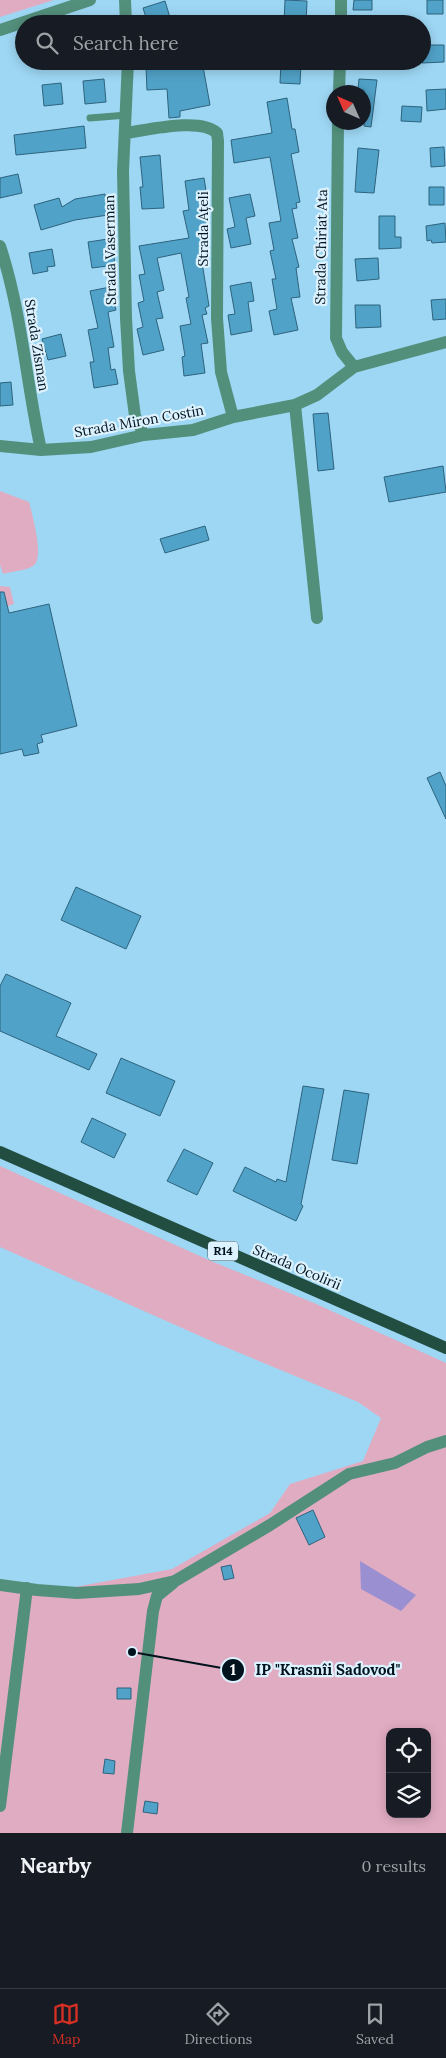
<!DOCTYPE html>
<html lang="en">
<head>
<meta charset="utf-8">
<style>
  :root { --surface:#171b24; --page:#20242c; --text:#f1f3f6; --muted:#9ea1a6; --line:#363941; --accent:#d93025 }
  body { margin:0; font-family:Lora,serif; background:var(--page); color:var(--text) }
  .controls { position:absolute; right:15px; bottom:15px; display:grid; overflow:hidden; border-radius:10px; box-shadow:0 2px 12px #0003 }
  .controls button { width:45px; height:45px; display:grid; place-items:center; padding:0; border:0; border-bottom:1px solid var(--line); background:var(--surface); color:var(--text); font:25px sans-serif }
  .compass { position:absolute; left:326px; top:85px; width:45px; height:45px; border-radius:50%; background:var(--surface); box-shadow:0 2px 12px #0003; rotate:315deg }
  .list { margin:0; padding:0; list-style:none }
  h2 { display:flex; justify-content:space-between; align-items:center; height:65px; margin:0; padding:0 20px; font-size:21px }
  h2 small { font-size:16px; font-weight:400; color:var(--muted) }
  .icon { flex:none; width:28px; height:28px; fill:none; stroke:currentColor; stroke-width:2; stroke-linecap:round; stroke-linejoin:round }
  .map { position:relative; flex:none; width:446px; height:1833px; overflow:hidden }
  .search { position:absolute; background:var(--surface); box-shadow:0 2px 12px #0003; left:15px; right:15px; top:15px; height:55px; display:flex; align-items:center; gap:12px; box-sizing:border-box; padding:0 18px; border-radius:28px; color:var(--muted); font-size:19px }
  .sheet { height:155px; background:var(--surface) }
  nav { display:flex; justify-content:space-around; align-items:center; box-sizing:border-box; height:70px; border-top:1px solid var(--line); background:var(--surface); font-size:14px; color:var(--muted) }
  nav a { display:grid; justify-items:center; gap:2px }
  nav .on { color:var(--accent) }
  .map>svg:first-child { display:block }
  .green { fill:#e0acc2; fill-rule:evenodd }
  .water { fill:#9a8fd1 }
  .building { fill:#51a2c8; stroke:#2d637d }
  .lines { fill:none; stroke-linecap:round; stroke-linejoin:round }
  .service { stroke:#53907c; stroke-width:7 }
  .minor { stroke:#53907c; stroke-width:12 }
  .primary { stroke:#224e41; stroke-width:12 }
  .labels { text-anchor:middle; stroke-width:4.5; stroke-linejoin:round; paint-order:stroke }
  .shield { fill:#dcf2fe; stroke:#425660; stroke-width:1 }
  .shield-label { font-size:12px; font-weight:bold; fill:#00131d }
  .street-label { font-size:14px; fill:#00131d; stroke:#dcf2fe }
  .leader { fill:none; stroke:#00131d; stroke-width:2 }
  .callout-dot { fill:#00131d; stroke:#dcf2fe; stroke-width:2 }
  .mark-label { font-size:15px; text-anchor:middle; font-weight:bold; fill:#fff }
  .callout-label { font-size:15px; text-anchor:middle; font-weight:bold; fill:#00131d; stroke:#dcf2fe; stroke-width:4.5; stroke-linejoin:round; paint-order:stroke }
</style>
</head>
<body>
<div class="map">
<svg width="446" height="1833" viewBox="0 0 446 1833">
  <rect width="100%" height="100%" fill="#9ed7f4"/>
  <!-- green -->
  <path class="green" d="M0 0H54L0 17Z
    M0 491 29 502C32 514 45 559 33 566 25 571 12 571 3 574L0 565Z
    M0 586 10 587 14 604 0 609Z
    M0 1166 211 1261 314 1303 446 1363V1833H0V1582L64 1589 172 1569 270 1513 290 1484 363 1461 381 1418 358 1402 218 1344 0 1247ZM390 1732H427V1814H390Z"/>
  <!-- water -->
  <path class="water" d="M360 1561 416 1595 401 1611 361 1589Z"/>
  <!-- building -->
  <path class="building" d="M285 0 307 1 306 24H284Z
    M354 0H372V10H353Z
    M427 0H443V14H427Z
    M165 1 172 24H148L143 8Z
    M425 45H444V62L422 63V47H425Z
    M185 61H202L210 105 180 111V117L169 118 167 89 147 90 146 67 185 64Z
    M281 63 301 64 300 84 280 83Z
    M104 79 106 102 85 104 83 81Z
    M359 79 377 80 371 127 364 126V90L358 89Z
    M61 83 63 104 44 106 42 85Z
    M446 89V109L427 111 426 90Z
    M287 98 292 129H295L299 152 291 154 300 202 296 203 297 208 292 209 298 238 292 239 299 267 296 268 300 297 291 298 298 330 274 335 269 311 277 309 272 279H276L270 251 274 250 269 223 281 221 270 157 234 163 231 140 272 133 267 102Z
    M402 106 422 107 421 122 401 121Z
    M84 126 86 148 16 155 14 135Z
    M444 147 445 166 431 167 430 148Z
    M358 148 379 150 374 193 355 192Z
    M160 155 164 208 142 209 140 187H143L140 157Z
    M18 174 22 193 0 198V178Z
    M204 178 207 196 202 197 208 226 202 227 206 255 201 256 209 306 205 308 207 314 202 315 208 343 201 344 205 373 184 376 182 357 185 356 180 326 191 324 186 298 189 297 181 253 157 258 164 290 157 292 163 318 156 319 164 350 143 355 137 329 143 327 138 303 144 301 139 275 145 274 139 246 189 238 183 211 189 210 185 181Z
    M429 187H444V205H429Z
    M105 194 108 215 75 220 41 230 34 205 59 198 62 207 75 199Z
    M250 194 255 216 246 218 251 244 231 248 227 229 235 227 229 198Z
    M379 216H395V237H401V248L379 249Z
    M445 223 446 242 432 243 431 240 427 241 426 226Z
    M108 239 109 248 113 249 115 265 92 268 88 242Z
    M52 249 55 266 47 267 48 271 33 274 29 253Z
    M378 258 379 279 357 281 355 259Z
    M251 282 254 301 248 302 252 331 231 335 228 315 235 314 230 286Z
    M110 287 116 310 108 312 114 347 108 348 111 370 115 369 118 384 94 388 90 362H94L88 330 98 328 90 291Z
    M446 299V319L433 320 431 300Z
    M355 305H380L381 327 356 328Z
    M61 334 66 356 48 360 42 339Z
    M11 382 13 405 0 406V383Z
    M328 413 334 469 318 471 313 414Z
    M443 466 446 492 389 502 384 477Z
    M205 526 209 540 165 553 160 539Z
    M0 592H4L9 613 49 604 77 726 41 735 43 742 37 744 39 753 24 756 22 749 0 754Z
    M440 772 446 786V819L427 778Z
    M76 887 141 916 126 949 61 920Z
    M6 974 71 1003 56 1036 97 1054 89 1070 0 1031V986Z
    M121 1058 175 1081 160 1116 106 1093Z
    M303 1086 324 1089 301 1204 303 1206 296 1221 233 1191 245 1167 276 1182 277 1179 286 1182Z
    M344 1090 369 1094 357 1164 332 1160Z
    M92 1118 126 1134 114 1158 81 1142Z
    M184 1149 213 1163 197 1195 167 1181Z
    M313 1510 325 1537 309 1545 296 1518Z
    M231 1565 234 1578 224 1580 221 1567Z
    M117 1688H131V1699H117Z
    M105 1759 115 1761 114 1774 103 1773Z
    M145 1801 158 1803 157 1814 143 1812Z"/>
  <g class="lines">
    <!-- service -->
    <path class="service" d="M90 118 127 115"/>
    <!-- minor -->
    <path class="minor" d="M125 0 126 24
      M341 24V0
      M0 30 90 0
      M128 61 123 171 126 318 129 371 135 416 144 435
      M339 92 340 61
      M338 122 336 338 342 352 354 367
      M126 133C148 130 201 117 217 133L218 141 217 318 221 372 233 417
      M0 246C22 313 26 382 41 450
      M295 405 317 618
      M0 446 41 450 91 447 144 435 193 430 233 417 295 405 317 395 354 367 446 342
      M0 1585 37 1590 77 1593 139 1589 175 1581 270 1525 349 1474 395 1463 427 1447 446 1441
      M0 1806 27 1588
      M127 1833 153 1611 157 1596 173 1583"/>
    <!-- primary -->
    <path class="primary" d="M0 1152 446 1348"/>
  </g>
  <g class="labels">
    <!-- shield labels -->
    <rect class="shield" x="208" y="1241.5" width="30" height="19" rx="4"/>
    <g class="shield-label">
      <text x="223" y="1255">R14</text>
    </g>
    <!-- street labels -->
    <g class="street-label">
      <text transform="translate(203 229) rotate(-90)" y="5">Strada Ațeli</text>
      <text transform="translate(321 247) rotate(-89)" y="5">Strada Chiriat Ata</text>
      <text transform="translate(110 250) rotate(-91)" y="5">Strada Vaserman</text>
      <text transform="translate(37 345) rotate(81)" y="5">Strada Zisman</text>
      <text transform="translate(139 421) rotate(-10)" y="5">Strada Miron Costin</text>
      <text transform="translate(297 1267) rotate(23)" y="5">Strada Ocolirii</text>
    </g>
  </g>
  <!-- callouts -->
  <path class="leader" d="M132 1652L233 1670"/>
  <g class="callout-dot">
    <circle cx="132" cy="1652" r="5"/>
    <circle cx="233" cy="1670" r="12"/>
  </g>
  <g class="mark-label">
    <text x="233" y="1675">1</text>
  </g>
  <g class="callout-label">
    <text x="328" y="1675">IP "Krasnîi Sadovod"</text>
  </g>
</svg>
<div class="controls">
<button><svg class="icon" aria-label="locate" viewBox="0 0 24 24"><circle cx="12" cy="12" r="6"/><path d="M12 2v4M12 18v4M2 12h4M18 12h4"/></svg></button>
<button><svg class="icon" aria-label="layers" viewBox="0 0 24 24"><path d="M12 4l9 5-9 5-9-5zM3 14l9 5 9-5"/></svg></button>
</div>
<svg class="compass" viewBox="-18 -18 36 36"><path d="M0-13l5 13h-10z" fill="#e53935"/><path d="M0 13l5-13h-10z" fill="#9ea1a6"/></svg>
<div class="search"><svg class="icon" aria-label="search" viewBox="0 0 24 24"><circle cx="10" cy="10" r="6"/><path d="M15 15l6 6"/></svg>Search here</div>
</div>
<section class="sheet">
<h2>Nearby<small>0 results</small></h2>
<ul class="list">
</ul>
</section>
<nav>
<a class="on"><svg class="icon" aria-label="map" viewBox="0 0 24 24"><path d="M3 6l6-2 6 2 6-2v14l-6 2-6-2-6 2zM9 4v14M15 6v14"/></svg>Map</a>
<a><svg class="icon" aria-label="directions" viewBox="0 0 24 24"><path d="M12 3l9 9-9 9-9-9zM9 14v-3h6M13 9l2 2-2 2"/></svg>Directions</a>
<a><svg class="icon" aria-label="saved" viewBox="0 0 24 24"><path d="M7 4h10v16l-5-4-5 4z"/></svg>Saved</a>
</nav>
</body>
</html>
